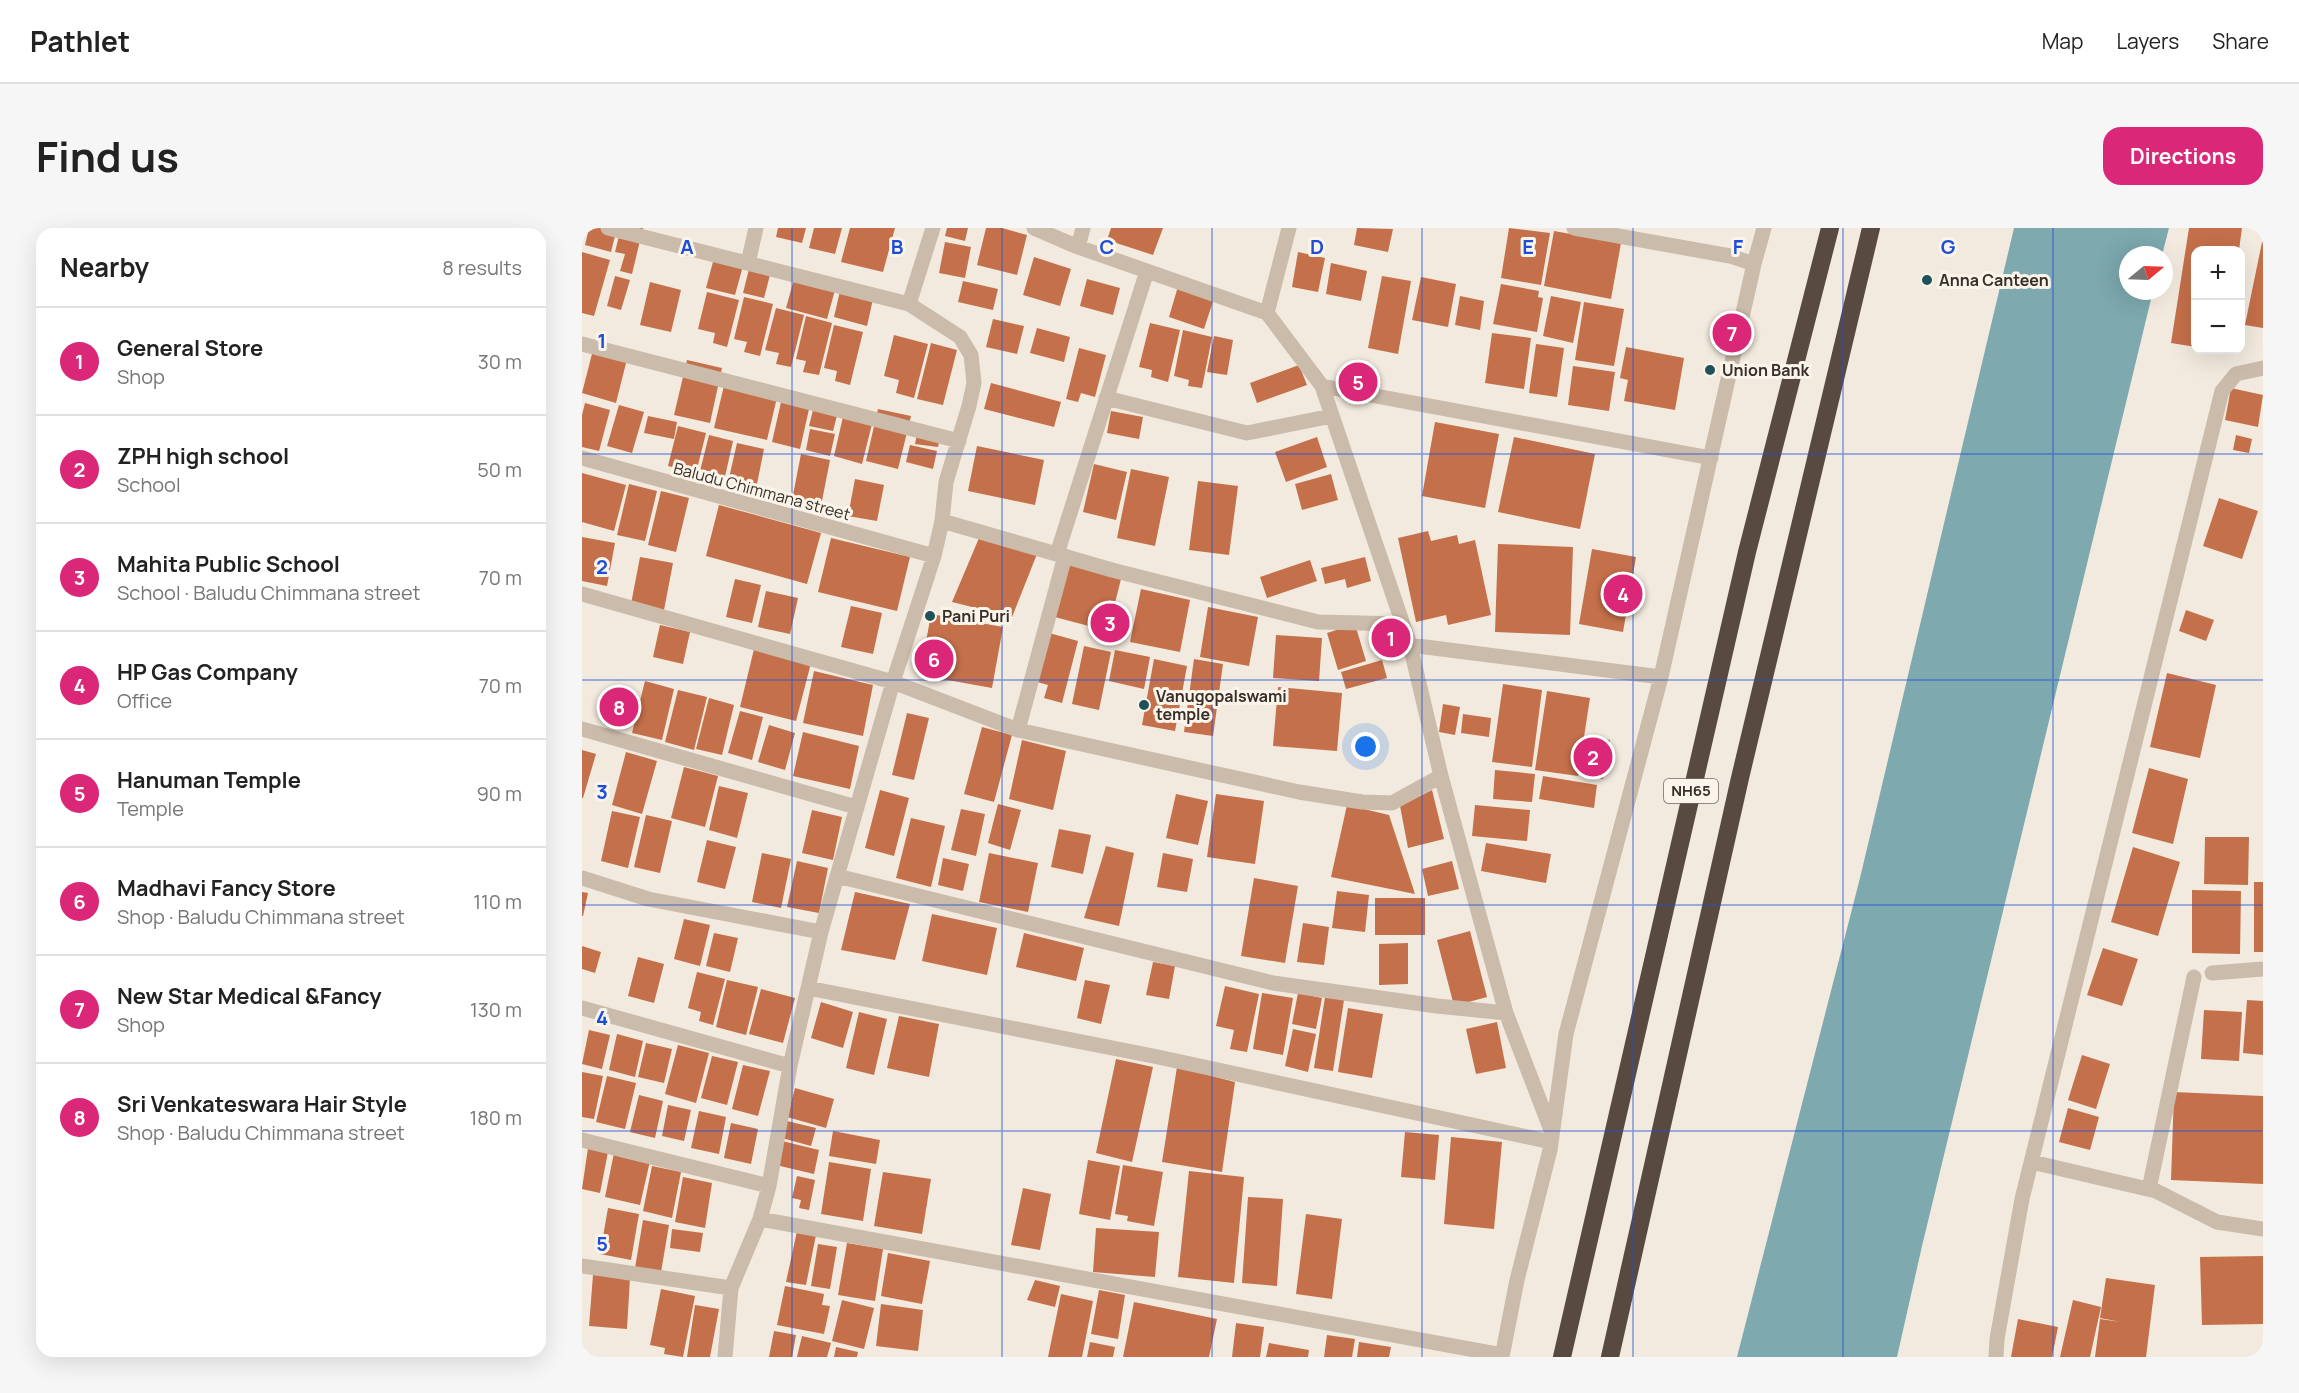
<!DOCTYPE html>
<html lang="en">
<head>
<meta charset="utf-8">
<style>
  :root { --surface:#fff; --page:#f6f6f6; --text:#222; --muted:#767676; --line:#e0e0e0; --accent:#db2777 }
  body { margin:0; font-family:Manrope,sans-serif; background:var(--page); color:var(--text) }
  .controls { position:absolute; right:18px; top:18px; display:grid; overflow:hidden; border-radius:12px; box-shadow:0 6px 24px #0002 }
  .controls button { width:54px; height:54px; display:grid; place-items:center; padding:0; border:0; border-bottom:2px solid var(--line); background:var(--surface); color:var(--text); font:30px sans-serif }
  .compass { position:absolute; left:1537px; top:18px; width:54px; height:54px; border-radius:50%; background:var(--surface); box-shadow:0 6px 24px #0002; rotate:71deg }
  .you { position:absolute; left:784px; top:519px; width:21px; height:21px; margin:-15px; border:4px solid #fff; border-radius:50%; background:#1a73e8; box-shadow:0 0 0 9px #1a73e833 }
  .badge { display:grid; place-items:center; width:39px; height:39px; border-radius:50%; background:var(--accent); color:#fff; font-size:20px; font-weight:700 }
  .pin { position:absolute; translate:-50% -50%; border:3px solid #fff; box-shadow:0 2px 6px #0006 }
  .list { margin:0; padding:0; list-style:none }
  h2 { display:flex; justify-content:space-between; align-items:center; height:78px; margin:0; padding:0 24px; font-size:26px }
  h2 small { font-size:20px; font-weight:400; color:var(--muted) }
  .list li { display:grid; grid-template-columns:39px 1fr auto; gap:18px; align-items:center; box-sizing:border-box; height:108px; padding:0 24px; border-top:2px solid var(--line) }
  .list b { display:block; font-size:22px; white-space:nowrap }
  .list p { margin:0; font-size:20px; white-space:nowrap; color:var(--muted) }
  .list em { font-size:20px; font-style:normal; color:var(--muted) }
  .map { position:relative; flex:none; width:1681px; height:1129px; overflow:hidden; border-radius:18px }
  header { display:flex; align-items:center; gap:36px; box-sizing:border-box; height:84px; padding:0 30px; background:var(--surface); border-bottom:2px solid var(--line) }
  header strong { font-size:28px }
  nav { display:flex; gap:33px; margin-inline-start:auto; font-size:21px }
  .intro { display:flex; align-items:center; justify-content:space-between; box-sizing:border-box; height:144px; padding:0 36px }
  h1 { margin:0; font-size:42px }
  .button { padding:15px 27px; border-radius:18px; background:var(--accent); color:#fff; font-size:21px; font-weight:700 }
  main { display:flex; gap:36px; padding:0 36px }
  aside { flex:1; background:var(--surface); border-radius:18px; box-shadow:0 6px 24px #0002 }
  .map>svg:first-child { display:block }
  .water { fill:#7da9af }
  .building { fill:#c4704a }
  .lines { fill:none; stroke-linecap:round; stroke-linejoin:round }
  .minor { stroke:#cabbaa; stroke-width:15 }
  .highway { stroke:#594a41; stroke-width:18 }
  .grid { fill:none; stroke:#1d4ed8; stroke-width:1.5; stroke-opacity:0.55 }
  .poi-dot { fill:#1f5159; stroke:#faf4ea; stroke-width:2 }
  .labels { text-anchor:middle; stroke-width:6; stroke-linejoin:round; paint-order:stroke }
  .shield { fill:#faf4ea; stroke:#726a63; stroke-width:1.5 }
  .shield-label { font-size:15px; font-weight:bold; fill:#382f29 }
  .poi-label { font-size:16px; font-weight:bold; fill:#382f29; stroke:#faf4ea; text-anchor:start }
  .street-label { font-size:16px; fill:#382f29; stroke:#faf4ea }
  .grid-label { font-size:20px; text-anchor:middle; font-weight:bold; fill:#1d4ed8; stroke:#faf4ea; stroke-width:6; stroke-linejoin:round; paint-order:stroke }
</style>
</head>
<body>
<header>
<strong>Pathlet</strong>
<nav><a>Map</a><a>Layers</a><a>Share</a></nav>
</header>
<div class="intro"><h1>Find us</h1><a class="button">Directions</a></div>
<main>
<aside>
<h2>Nearby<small>8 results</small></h2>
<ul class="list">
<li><span class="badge">1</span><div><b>General Store</b><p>Shop</p></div><em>30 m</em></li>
<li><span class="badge">2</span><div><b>ZPH high school</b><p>School</p></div><em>50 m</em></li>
<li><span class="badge">3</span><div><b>Mahita Public School</b><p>School · Baludu Chimmana street</p></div><em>70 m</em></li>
<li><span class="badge">4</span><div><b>HP Gas Company</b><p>Office</p></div><em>70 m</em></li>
<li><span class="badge">5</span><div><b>Hanuman Temple</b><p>Temple</p></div><em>90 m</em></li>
<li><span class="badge">6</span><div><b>Madhavi Fancy Store</b><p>Shop · Baludu Chimmana street</p></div><em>110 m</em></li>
<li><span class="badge">7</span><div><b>New Star Medical &amp;Fancy</b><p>Shop</p></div><em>130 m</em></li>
<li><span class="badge">8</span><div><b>Sri Venkateswara Hair Style</b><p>Shop · Baludu Chimmana street</p></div><em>180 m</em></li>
</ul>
</aside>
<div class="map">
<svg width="1681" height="1129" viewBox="0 0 1681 1129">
  <rect width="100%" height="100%" fill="#f2eade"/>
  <!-- water -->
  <path class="water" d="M1432 0H1587L1580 27H1546V63H1571L1340 1018 1315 1129H1155L1278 650Z"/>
  <!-- building -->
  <path class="building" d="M7 0H35L29 24 3 17Z
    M39 0H61L50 46 38 43 43 26 33 24Z
    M196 0H224L220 15 194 9Z
    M232 0H260L253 26 227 20Z
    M268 0H313L301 44 259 34Z
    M365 0H386L383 13 363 8Z
    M404 0H420L445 7 435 47 395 37Z
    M529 0H581L571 27 525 12Z
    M775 0 811 1 806 24 772 17Z
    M927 0 968 5 959 57 919 50Z
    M1607 0H1660L1657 22H1614V119L1589 115Z
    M972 3 1039 15 1029 71 962 58Z
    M363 14 389 19 383 50 357 45Z
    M1680 14H1681V100L1663 97Z
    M0 24 28 32 12 88 0 85Z
    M716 24 743 30 736 64 710 59Z
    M452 29 489 41 478 78 441 67Z
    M132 30 161 38 153 67 124 60Z
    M749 35 785 43 779 73 744 66Z
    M167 41 188 47 182 70 161 65Z
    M33 48 48 52 39 82 25 78Z
    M800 48 829 53 816 126 786 120Z
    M839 49 874 56 866 99 830 92Z
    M212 51 253 62 245 91 204 80Z
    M505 51 538 60 531 87 498 78Z
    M381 53 416 61 411 82 376 74Z
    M68 54 99 62 89 104 58 97Z
    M597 55 633 67 622 101 587 89Z
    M919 56 957 63 956 69 961 70 955 104 911 96Z
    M258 63 291 71 285 98 252 89Z
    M125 64 157 72 145 119 131 115 133 105 116 101Z
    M878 68 902 73 898 102 873 97Z
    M969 68 999 74 991 115 961 108Z
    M162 69 191 76 178 128 162 124 165 114 152 111Z
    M1002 74 1042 81 1032 138 993 132Z
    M194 80 222 87 209 139 194 136 197 125 183 122Z
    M224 88 250 95 237 147 221 144 224 133 214 131Z
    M411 91 442 98 435 126 404 119Z
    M568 95 598 102 586 154 569 149 570 142 557 139Z
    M252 97 281 104 268 157 253 153 255 143 242 140Z
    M455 100 488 109 482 134 448 125Z
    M601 102 630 109 620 160 606 158 607 152 592 148Z
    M910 105 949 110 942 161 903 155Z
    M312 107 346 116 332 170 314 165 317 152 302 148Z
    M632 108 651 112 645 147 625 144Z
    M13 114 47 123 34 175 0 165Z
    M349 115 375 122 361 177 335 171Z
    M954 116 982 120 975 169 947 165Z
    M1044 119 1102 130 1093 182 1042 173 1046 152 1038 150Z
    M497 120 524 127 513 169 499 165 496 174 484 171Z
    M105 132 140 140 128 195 92 187Z
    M717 137 725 157 675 175 668 155Z
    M991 138 1033 144 1027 183 986 177Z
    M144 149 197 161 185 212 132 200Z
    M409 155 479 174 472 199 402 181Z
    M1649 160 1681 167 1676 199 1643 192Z
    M202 161 230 168 218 221 190 214Z
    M234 170 258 176 251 203 227 198Z
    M3 175 28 182 17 223 0 219V187Z
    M37 177 62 184 50 225 25 218Z
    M263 180 292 188 280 236 252 228Z
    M296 181 329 188 316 241 284 233Z
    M529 183 561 189 557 211 525 205Z
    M66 188 95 194 92 211 62 205Z
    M853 194 917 206 903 280 840 268Z
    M96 198 124 205 114 245 86 238Z
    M228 201 253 206 248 228 224 222Z
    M336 201 359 205 356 219 333 216Z
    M127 207 151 213 142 253 117 247Z
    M1654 207 1670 211 1667 225 1651 222Z
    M735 209 745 239 704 254 693 224Z
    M932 209 1013 226 998 301 916 284Z
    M155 215 182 221 175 256 147 250Z
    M328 217 355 223 351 241 324 234Z
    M395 218 462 232 453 277 386 263Z
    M219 226 248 232 239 278 210 272Z
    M512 236 545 244 534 292 501 284Z
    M549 241 587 249 573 318 535 310Z
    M0 245 44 257 32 303 0 294Z
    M749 246 756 272 720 282 713 256Z
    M273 251 302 257 295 293 266 288Z
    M616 253 656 258 647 327 607 322Z
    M47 256 75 263 63 313 35 307Z
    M79 263 107 270 94 324 66 317Z
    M1637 270 1676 283 1660 331 1621 318Z
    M137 277 239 305 225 356 124 328Z
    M846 303 849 313 875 307 877 316 893 312 909 387 866 397 864 387 834 394 816 310Z
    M0 309 33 315 25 358 0 353Z
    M249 310 328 329 315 383 236 364Z
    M397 310 455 326 430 389 370 374Z
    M916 316 991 319 988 407 913 404Z
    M1010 321 1054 329 1041 404 997 396Z
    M480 327 541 343 526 403 465 387Z
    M58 329 91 335 82 382 49 376Z
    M783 329 789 353 765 360 763 351 743 356 739 340Z
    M728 332 735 353 685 370 678 349Z
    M153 351 179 357 170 395 144 389Z
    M559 361 608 372 598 424 548 414Z
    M184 363 216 370 208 406 176 399Z
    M269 378 300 385 291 426 259 419Z
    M626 379 676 389 667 438 618 429Z
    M1604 382 1632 392 1624 413 1597 403Z
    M349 386 421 399 410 460 338 447Z
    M773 396 784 433 756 442 745 405Z
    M78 397 108 404 101 436 71 429Z
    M460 403 496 413 480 475 462 470 466 457 448 452Z
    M694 407 740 410 737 453 691 450Z
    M502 418 529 424 517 482 490 476Z
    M172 421 229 435 214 493 158 479Z
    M533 422 568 429 562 461 527 453Z
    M572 431 605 438 593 503 560 497Z
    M612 431 641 436 631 508 602 504Z
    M800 432 805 450 764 461 759 444Z
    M232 443 291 457 281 508 221 495Z
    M1585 445 1634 457 1618 530 1568 519Z
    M63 453 92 461 80 512 50 505Z
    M921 456 960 462 950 539 910 534Z
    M696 459 760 465 755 523 691 518Z
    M96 462 125 469 112 522 83 514Z
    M965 463 1008 470 996 548 953 542Z
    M127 470 152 477 140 527 114 521Z
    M861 476 878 479 873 507 857 504Z
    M158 483 181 489 170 532 146 525Z
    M325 485 347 490 332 552 310 547Z
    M881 486 909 490 907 509 879 505Z
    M187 497 213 505 203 542 176 534Z
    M400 499 430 507 412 574 382 566Z
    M221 504 277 518 268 561 211 548Z
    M1006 508 1028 512 1021 551 1000 547Z
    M440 512 484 523 471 582 427 571Z
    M0 522 14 526 1 570H0Z
    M44 524 75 533 60 586 30 577Z
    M102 539 136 548 123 599 89 590Z
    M1567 540 1606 551 1591 616 1550 605Z
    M913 542 953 546 950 574 911 571Z
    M961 548 1015 557 1012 580 957 571Z
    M137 558 166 565 155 610 127 602Z
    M298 562 327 570 312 628 283 620Z
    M850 562 862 611 826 620 818 578Z
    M594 566 626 573 616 617 584 610Z
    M634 566 682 573 673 636 625 629Z
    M416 576 439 582 428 622 406 615Z
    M765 577 807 587 833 666 749 649Z
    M893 577 948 582 945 613 890 608Z
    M379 581 403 586 394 628 369 622Z
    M230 582 260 589 251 632 220 625Z
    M30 583 58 589 46 640 19 633Z
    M64 587 90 593 78 645 52 639Z
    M329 590 363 598 349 659 314 650Z
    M477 601 509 607 501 646 469 639Z
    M1623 609H1667L1666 657 1622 656Z
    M125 612 154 619 143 661 115 654Z
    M904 615 969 626 964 655 899 643Z
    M524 618 552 625 537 698 502 690Z
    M1551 619 1598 634 1576 708 1529 694Z
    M180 625 209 631 199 680 170 674Z
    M407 625 456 635 446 684 397 674Z
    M581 625 611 631 605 664 575 659Z
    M361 630 387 636 381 663 356 657Z
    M215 633 246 640 237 685 205 679Z
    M870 633 877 661 846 668 840 641Z
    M672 650 716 658 703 735 659 728Z
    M1672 654H1681V724H1672Z
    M1610 662 1659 663 1658 726 1610 725Z
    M755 663 787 667 783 704 750 700Z
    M0 664 6 665 1 688H0Z
    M273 664 328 676 313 732 259 722Z
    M793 670H843V707H793Z
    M350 686 415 700 405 747 340 733Z
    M102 691 128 697 118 738 92 731Z
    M721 695 747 699 742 737 715 734Z
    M888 703 905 769 872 778 855 712Z
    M132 705 156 710 148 744 124 738Z
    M442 705 502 720 494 753 434 739Z
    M826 715V756L797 757V716Z
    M0 718 19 724 13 745 0 741Z
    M1521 720 1556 731 1540 778 1505 767Z
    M56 729 82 736 72 775 46 768Z
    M571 734 593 738 587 771 564 767Z
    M115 744 143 751 131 797 117 793 119 784 106 780Z
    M145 752 176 759 164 807 134 799Z
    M503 752 528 757 519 796 495 790Z
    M643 758 677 766 665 824 648 821 652 802 634 798Z
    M179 761 213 770 201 815 167 806Z
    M680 765 711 770 701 827 671 821Z
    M716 765 740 770 734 801 710 796Z
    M743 769 762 772 751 843 732 840Z
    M1665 772 1681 773V827L1661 825Z
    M239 774 271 784 261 820 229 810Z
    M766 780 801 786 790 850 756 844Z
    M1622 782 1660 784 1657 833 1619 831Z
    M277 784 305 791 292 847 264 840Z
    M317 788 357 796 347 849 305 840Z
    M915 794 924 840 894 846 884 801Z
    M711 801 734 806 726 844 703 838Z
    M7 802 28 807 20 841 0 836Z
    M35 806 61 813 53 849 27 842Z
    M64 815 90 821 82 855 56 849Z
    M96 817 127 825 114 875 83 866Z
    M1500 827 1528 836 1514 881 1486 872Z
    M130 828 156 834 145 877 119 870Z
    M534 831 571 839 550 934 514 925Z
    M161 837 188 843 176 888 150 881Z
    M595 839 653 854 640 944 580 934Z
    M0 844 21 848 12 891 0 889Z
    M25 848 54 855 43 901 14 894Z
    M213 860 252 871 244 900 205 889Z
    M1592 864 1681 868V956L1589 952Z
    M57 867 81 873 73 910 48 904Z
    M86 877 109 882 102 913 80 908Z
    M1486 880 1517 889 1508 922 1477 914Z
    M117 883 144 889 137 926 109 920Z
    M205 893 234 900 229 918 200 910Z
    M149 895 176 901 169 936 142 930Z
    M251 903 298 912 294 936 247 928Z
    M823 904 857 907 853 952 819 949Z
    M869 909 920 914 912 1001 862 996Z
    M200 913 237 922 232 946 194 937Z
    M6 920 26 924 18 965 0 961Z
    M32 925 68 933 58 977 23 969Z
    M506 932 538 938 528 992 497 986Z
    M247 934 289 941 281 993 239 986Z
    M541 937 581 944 572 998 545 993 546 988 533 986Z
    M70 938 99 944 90 990 61 983Z
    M607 943 662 949 652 1055 596 1049Z
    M301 944 349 951 340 1006 292 998Z
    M215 948 233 952 227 982 217 980 219 972 210 970Z
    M101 949 130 955 123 1000 93 994Z
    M441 960 469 966 458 1022 429 1017Z
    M666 969 701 971 695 1058 660 1055Z
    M26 980 57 986 49 1032 18 1026Z
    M724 986 760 991 750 1071 714 1066Z
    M61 992 87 997 79 1044 53 1040Z
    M514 1000 577 1004 573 1049 511 1044Z
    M90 1001 121 1005 118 1024 88 1020Z
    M215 1003 234 1007 224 1057 204 1054Z
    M265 1015 301 1021 293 1073 256 1067Z
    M236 1016 255 1019 248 1061 229 1058Z
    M306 1025 348 1033 340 1076 299 1068Z
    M1681 1028V1096L1620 1097 1618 1029Z
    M11 1047 48 1050 45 1101 7 1098Z
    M1524 1050 1573 1057 1564 1129H1513L1518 1091 1539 1094 1518 1090Z
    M453 1052 478 1058 473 1079 445 1072Z
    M203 1058 242 1066 240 1077 248 1078 242 1106 195 1097Z
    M79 1061 113 1068 101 1129 82 1126 83 1120 68 1117Z
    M517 1062 543 1067 536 1111 509 1106Z
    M479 1066 511 1073 500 1129H466Z
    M260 1072 292 1080 282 1121 250 1113Z
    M1491 1072 1519 1079 1508 1129H1478Z
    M552 1074 635 1091 627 1129H541Z
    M299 1076 341 1082 336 1123 294 1118Z
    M113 1077 137 1081 128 1129H105Z
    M1436 1091 1476 1099 1470 1129H1429Z
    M654 1095 682 1099 678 1129H650Z
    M192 1103 214 1107 210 1129H187Z
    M745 1107 773 1111 770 1129H742Z
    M220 1108 249 1115 245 1129H215Z
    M508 1114 533 1119 531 1129H505Z
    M777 1114 809 1119 807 1129H775Z
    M687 1115 727 1122 726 1129H684Z
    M254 1119 276 1124 275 1129H252Z"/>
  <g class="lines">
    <!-- minor -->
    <path class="minor" d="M26 0 327 76
      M452 0 496 19 685 85 740 158 828 417 859 548 924 785 969 902
      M992 0 1148 28 1172 36
      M496 19 501 0
      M166 35 174 0
      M685 85 707 0
      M0 116 377 213
      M740 158 1129 230
      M524 170 665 205 750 188
      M0 230 352 328
      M360 293 530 342 736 394 821 396
      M475 326 565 43
      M0 366 311 454 436 502 717 564 780 574 810 575 859 548
      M828 417 1079 449
      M0 501 274 579
      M436 502 483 328
      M255 648 691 755 855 778 924 785
      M0 650 66 671 239 704
      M1630 745 1681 741
      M226 760 576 829 969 914
      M0 780 208 838
      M0 912 187 958 208 838 239 704 311 454 352 328 360 293 364 254 387 178 392 155 389 127 378 109 327 76 351 0
      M1450 934 1574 963 1635 994 1681 1001
      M1567 961 1612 749
      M178 991 920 1127
      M0 1038 149 1060
      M143 1129 149 1060 178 991 187 958
      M920 1129 935 1052 968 922 984 806 1079 449 1172 36 1182 0
      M1414 1129 1415 1111 1440 971 1640 163 1654 146 1681 140"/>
    <!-- highway -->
    <path class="highway" d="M980 1129 1165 324 1248 0
      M1028 1129 1158 550 1289 0"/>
  </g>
  <!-- grid -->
  <path class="grid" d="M210 0V1129M420 0V1129M630 0V1129M840 0V1129M1051 0V1129M1261 0V1129M1471 0V1129M0 226H1681M0 452H1681M0 677H1681M0 903H1681"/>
  <!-- markers -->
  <g class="poi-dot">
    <circle cx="1345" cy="52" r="6"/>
    <circle cx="1128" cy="142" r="6"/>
    <circle cx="348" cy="388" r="6"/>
    <circle cx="562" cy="477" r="6"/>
  </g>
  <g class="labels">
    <!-- shield labels -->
    <rect class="shield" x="1082" y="551" width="54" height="24" rx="4.5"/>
    <g class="shield-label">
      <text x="1109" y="568">NH65</text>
    </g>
    <!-- poi labels -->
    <g class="poi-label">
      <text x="1357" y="58">Anna Canteen</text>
      <text x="1140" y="148">Union Bank</text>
      <text x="360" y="394">Pani Puri</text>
      <text x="574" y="474">Vanugopalswami<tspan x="574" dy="18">temple</tspan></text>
    </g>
    <!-- street labels -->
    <g class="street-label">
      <text transform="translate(180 263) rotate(15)" y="6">Baludu Chimmana street</text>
    </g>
  </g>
  <g class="grid-label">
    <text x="105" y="26">A</text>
    <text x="315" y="26">B</text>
    <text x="525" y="26">C</text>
    <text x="735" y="26">D</text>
    <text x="946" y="26">E</text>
    <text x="1156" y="26">F</text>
    <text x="1366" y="26">G</text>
    <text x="20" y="120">1</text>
    <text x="20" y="346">2</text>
    <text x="20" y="571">3</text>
    <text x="20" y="797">4</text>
    <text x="20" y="1023">5</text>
  </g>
</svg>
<div class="controls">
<button>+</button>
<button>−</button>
</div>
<svg class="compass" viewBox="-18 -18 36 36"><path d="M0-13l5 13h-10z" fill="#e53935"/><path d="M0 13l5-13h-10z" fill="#767676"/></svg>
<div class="you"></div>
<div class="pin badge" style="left:809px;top:410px">1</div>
<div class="pin badge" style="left:1011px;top:529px">2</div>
<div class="pin badge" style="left:528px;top:395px">3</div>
<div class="pin badge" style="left:1041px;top:366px">4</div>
<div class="pin badge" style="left:776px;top:154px">5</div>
<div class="pin badge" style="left:352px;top:431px">6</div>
<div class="pin badge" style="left:1150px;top:105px">7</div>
<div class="pin badge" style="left:37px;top:479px">8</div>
</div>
</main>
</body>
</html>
